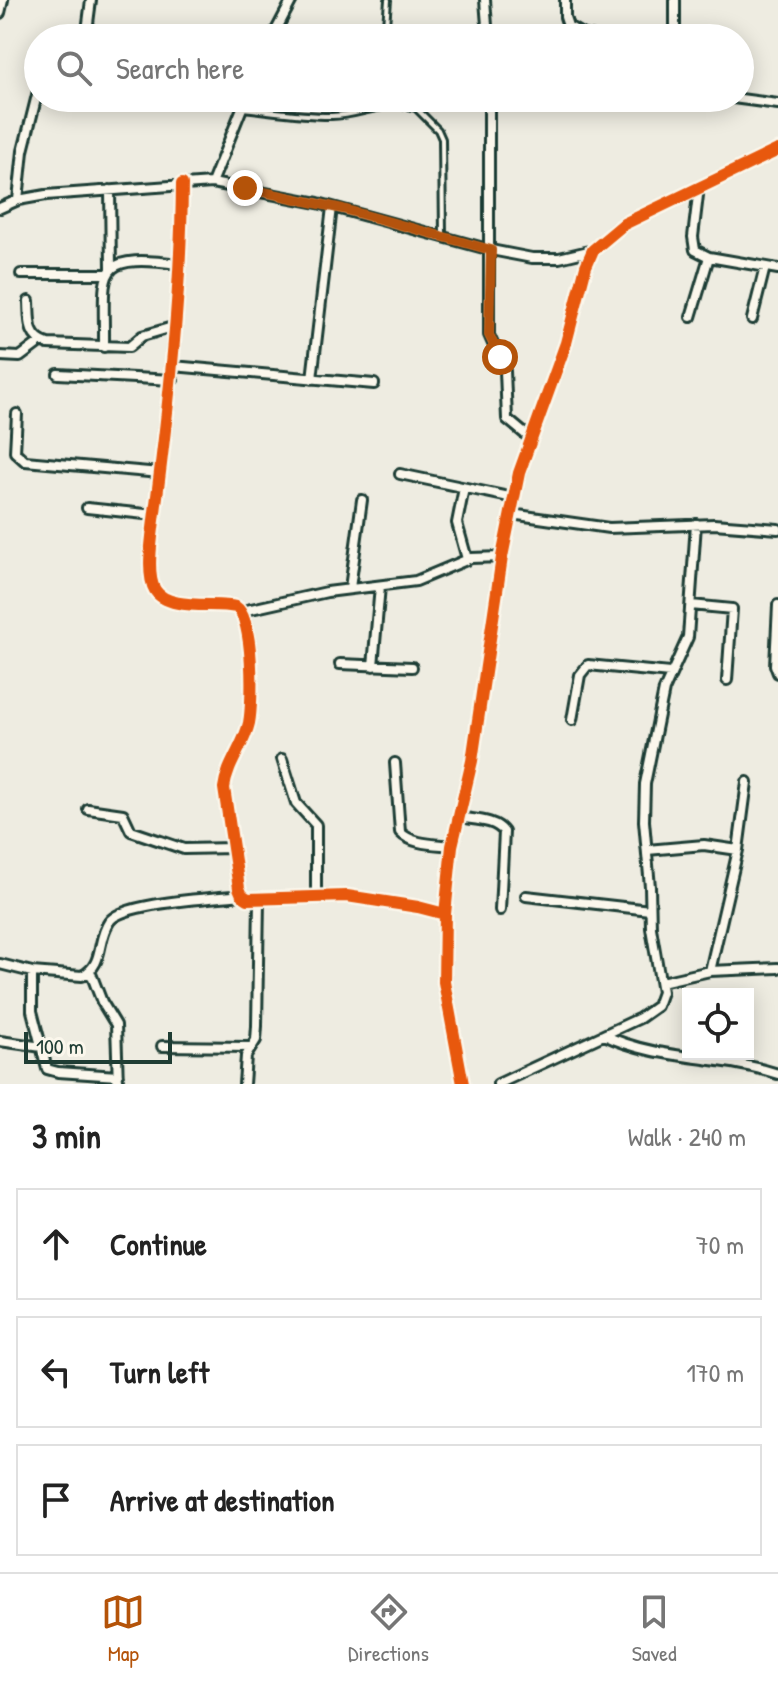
<!DOCTYPE html>
<html lang="en">
<head>
<meta charset="utf-8">
<style>
  :root { --surface:#fff; --page:#f6f6f6; --text:#222; --muted:#767676; --line:#e0e0e0; --accent:#b45309 }
  body { margin:0; font-family:"Patrick Hand",sans-serif; background:var(--page); color:var(--text) }
  .controls { position:absolute; right:24px; bottom:24px; display:grid; overflow:hidden; border-radius:0px; box-shadow:0 4px 20px #0003 }
  .controls button { width:72px; height:72px; display:grid; place-items:center; padding:0; border:0; border-bottom:2px solid var(--line); background:var(--surface); color:var(--text); font:40px sans-serif }
  .scale { position:absolute; left:24px; bottom:20px; width:148px; box-sizing:border-box; padding-left:8px; border:4px solid #1f3d34; border-top:0; font-size:22px; line-height:28px; white-space:nowrap; color:#1f3d34; -webkit-text-stroke:6px #fbf7ec; paint-order:stroke }
  .stop { position:absolute; width:24px; height:24px; margin:-18px; border:6px solid #b45309; border-radius:50%; background:#fff }
  .stop.end { background:#b45309; border-color:#fff; box-shadow:0 2px 8px #0008 }
  .list { margin:0; padding:0; list-style:none }
  h2 { display:flex; justify-content:space-between; align-items:center; height:104px; margin:0; padding:0 32px; font-size:34px }
  h2 small { font-size:26px; font-weight:400; color:var(--muted) }
  .list li { display:grid; grid-template-columns:52px 1fr auto; gap:24px; align-items:center; box-sizing:border-box; height:112px; margin:0 16px 16px; padding:0 16px; border:2px solid var(--line); border-radius:0px }
  .list b { display:block; font-size:30px; white-space:nowrap }
  .list em { font-size:26px; font-style:normal; color:var(--muted) }
  .icon { flex:none; width:44px; height:44px; fill:none; stroke:currentColor; stroke-width:2; stroke-linecap:round; stroke-linejoin:round }
  .map { position:relative; flex:none; width:778px; height:1084px; overflow:hidden }
  .search { position:absolute; background:var(--surface); box-shadow:0 4px 20px #0003; left:24px; right:24px; top:24px; height:88px; display:flex; align-items:center; gap:20px; box-sizing:border-box; padding:0 28px; border-radius:44px; color:var(--muted); font-size:30px }
  .sheet { height:488px; background:var(--surface) }
  nav { display:flex; justify-content:space-around; align-items:center; box-sizing:border-box; height:112px; border-top:2px solid var(--line); background:var(--surface); font-size:22px; color:var(--muted) }
  nav a { display:grid; justify-items:center; gap:4px }
  nav .on { color:var(--accent) }
  .map>svg:first-child { display:block }
  .lines { fill:none; stroke-linecap:round; stroke-linejoin:round }
  .service-casing { stroke:#1f3d34; stroke-width:10 }
  .minor-casing { stroke:#1f3d34; stroke-width:14 }
  .service { stroke:#fbf7ec; stroke-width:4 }
  .minor { stroke:#fbf7ec; stroke-width:8 }
  .cycleway-casing { stroke:#fbf7ec; stroke-width:17 }
  .cycleway { stroke:#e8590c; stroke-width:12 }
  .route { stroke:#b45309; stroke-width:10 }
</style>
</head>
<body>
<div class="map">
<svg width="778" height="1084" viewBox="0 0 778 1084">
  <rect width="100%" height="100%" fill="#eeece1"/>
  <filter id="ink" filterUnits="userSpaceOnUse"><feTurbulence type="fractalNoise" baseFrequency=".0125" numOctaves="2"/><feDisplacementMap in="SourceGraphic" scale="16" xChannelSelector="R" yChannelSelector="G"/><feConvolveMatrix kernelMatrix="1 2 1 2 8 2 1 2 1" color-interpolation-filters="sRGB"/></filter>
  <g filter="url(#ink)">
    <g class="lines">
      <defs>
        <path id="service" d="M385 38 388 0
          M381 107 382 98
          M243 108C271 111 301 116 330 116 359 117 388 98 416 108L438 130 442 139 443 236"/>
        <path id="minor" d="M485 0 488 38
          M565 0V17L568 26 583 35 599 38
          M675 0V38
          M0 13 3 0
          M91 38 87 31 91 0
          M272 38 292 0
          M489 98V335L505 371 507 419 531 439
          M733 98 778 104
          M212 183 246 98
          M182 184C181 294 169 403 155 512 153 531 145 574 155 590 168 611 214 602 236 607 254 618 253 702 249 723 244 746 227 764 224 788L239 888 242 895 248 899 347 896 418 907 445 914
          M699 187 693 237 695 250 709 257 778 269
          M110 190 111 268
          M18 200 23 151 38 91
          M0 208 18 200 46 195 212 183 318 203 491 250 532 258H559L593 250
          M21 274H106
          M29 301C30 319 27 338 48 344L129 347 142 336 176 326
          M691 317 709 257
          M752 319 765 267
          M104 347C105 271 91 253 179 264
          M0 356 20 357 40 342
          M173 366 374 384
          M58 374 173 380
          M312 379 332 207
          M17 414 15 452 25 461 160 473
          M400 474 514 498
          M464 488 457 523 467 559
          M87 508 155 515
          M511 514 609 528 714 524 778 529
          M350 588 362 500
          M691 605 732 609 727 680
          M778 605 775 665 778 673
          M242 611 327 592 416 581 471 558 502 557
          M340 664 412 667
          M373 666 380 586
          M572 720 580 675 588 665 670 673
          M282 759 296 803 316 825V896
          M395 763 400 832C412 845 436 844 452 846
          M88 809 123 814 131 831 184 849 233 848
          M459 817C473 820 495 819 504 832L500 910
          M647 850 704 845 738 850
          M526 896 650 910
          M0 964 32 972 82 976C105 964 96 941 109 922 121 902 216 898 242 895
          M90 971 102 1002 116 1025 118 1084
          M710 971 738 850 747 782
          M32 972V1011L47 1069 58 1072 118 1076
          M661 982 710 971 778 968
          M604 1035C658 1061 722 1055 778 1074
          M0 1041 42 1047
          M162 1046 251 1047
          M244 1084 246 1056 256 1040 257 1026 259 900
          M463 1084 444 982 445 914 452 846 472 761 502 557 519 473 566 343 586 266 593 250 624 224 778 150
          M498 1084 640 1018 657 1006 662 992 651 928 650 887 644 821 645 784 664 690 688 637 696 524"/>
      </defs>
      <!-- service casing -->
      <use href="#service" class="service-casing"/>
      <!-- minor casing -->
      <use href="#minor" class="minor-casing"/>
      <!-- service -->
      <use href="#service" class="service"/>
      <!-- minor -->
      <use href="#minor" class="minor"/>
      <defs>
        <path id="cycleway" d="M182 184C181 294 169 403 155 512 153 531 145 574 155 590 168 611 214 602 236 607 254 618 253 702 249 723 244 746 227 764 224 788L239 888 242 895 248 899 347 896 418 907 445 914
          M463 1084 444 982 445 914 452 846 472 761 502 557 519 473 566 343 586 266 593 250 624 224 778 150"/>
      </defs>
      <!-- cycleway casing -->
      <use href="#cycleway" class="cycleway-casing"/>
      <!-- cycleway -->
      <use href="#cycleway" class="cycleway"/>
    </g>
  </g>
  <g class="lines" filter="url(#ink)">
    <!-- route -->
    <path class="route" d="M245 188 343 209 491 250 489 335 500 357"/>
  </g>
</svg>
<div class="controls">
<button><svg class="icon" aria-label="locate" viewBox="0 0 24 24"><circle cx="12" cy="12" r="6"/><path d="M12 2v4M12 18v4M2 12h4M18 12h4"/></svg></button>
</div>
<div class="scale">100 m</div>
<div class="stop" style="left:500px;top:357px"></div>
<div class="stop end" style="left:245px;top:188px"></div>
<div class="search"><svg class="icon" aria-label="search" viewBox="0 0 24 24"><circle cx="10" cy="10" r="6"/><path d="M15 15l6 6"/></svg>Search here</div>
</div>
<section class="sheet">
<h2>3 min<small>Walk · 240 m</small></h2>
<ul class="list">
<li><svg class="icon" aria-label="ahead" viewBox="0 0 24 24"><path d="M12 20V5M6 11l6-6 6 6"/></svg><div><b>Continue</b></div><em>70 m</em></li>
<li><svg class="icon" aria-label="left" viewBox="0 0 24 24"><path d="M17 20v-9H6M10 6l-5 5 5 5"/></svg><div><b>Turn left</b></div><em>170 m</em></li>
<li><svg class="icon" aria-label="arrive" viewBox="0 0 24 24"><path d="M6 21V4h12l-3 4 3 4H6"/></svg><div><b>Arrive at destination</b></div></li>
</ul>
</section>
<nav>
<a class="on"><svg class="icon" aria-label="map" viewBox="0 0 24 24"><path d="M3 6l6-2 6 2 6-2v14l-6 2-6-2-6 2zM9 4v14M15 6v14"/></svg>Map</a>
<a><svg class="icon" aria-label="directions" viewBox="0 0 24 24"><path d="M12 3l9 9-9 9-9-9zM9 14v-3h6M13 9l2 2-2 2"/></svg>Directions</a>
<a><svg class="icon" aria-label="saved" viewBox="0 0 24 24"><path d="M7 4h10v16l-5-4-5 4z"/></svg>Saved</a>
</nav>
</body>
</html>
